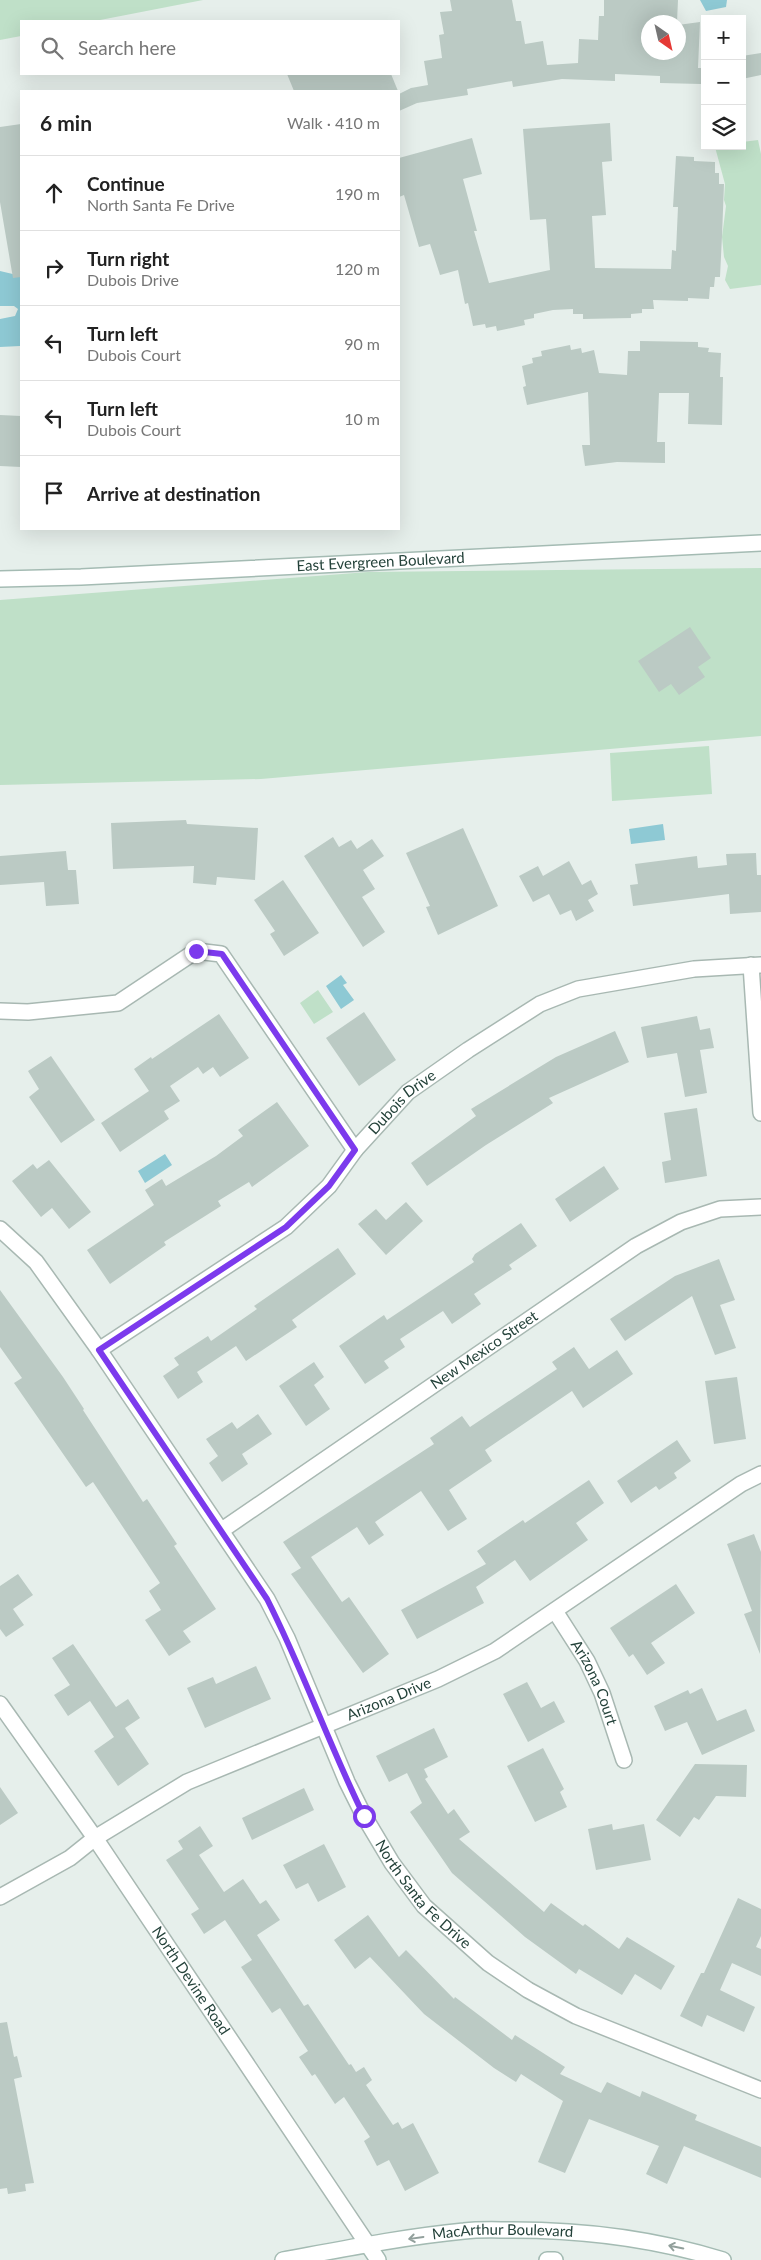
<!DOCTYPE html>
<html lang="en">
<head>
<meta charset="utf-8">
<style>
  :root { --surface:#fff; --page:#f6f6f6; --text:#222; --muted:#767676; --line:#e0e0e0 }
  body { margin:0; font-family:Lato,sans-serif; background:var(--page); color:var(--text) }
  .controls { position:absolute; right:15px; top:15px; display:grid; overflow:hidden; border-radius:0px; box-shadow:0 5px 20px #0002 }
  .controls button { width:45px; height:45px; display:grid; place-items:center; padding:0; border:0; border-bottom:1px solid var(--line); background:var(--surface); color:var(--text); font:25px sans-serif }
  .compass { position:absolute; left:641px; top:15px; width:45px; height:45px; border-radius:50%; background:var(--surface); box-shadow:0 5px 20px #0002; rotate:146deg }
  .stop { position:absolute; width:15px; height:15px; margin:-11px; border:4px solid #7c3aed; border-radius:50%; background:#fff }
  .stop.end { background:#7c3aed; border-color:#fff; box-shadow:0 1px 5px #0008 }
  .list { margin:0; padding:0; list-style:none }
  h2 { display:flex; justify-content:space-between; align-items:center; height:65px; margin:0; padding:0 20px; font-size:21px }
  h2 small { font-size:16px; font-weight:400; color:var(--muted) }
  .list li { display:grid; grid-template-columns:32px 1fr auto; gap:15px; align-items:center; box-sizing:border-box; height:75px; padding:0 20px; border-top:1px solid var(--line) }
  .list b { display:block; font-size:19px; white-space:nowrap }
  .list p { margin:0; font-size:16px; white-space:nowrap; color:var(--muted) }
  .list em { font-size:16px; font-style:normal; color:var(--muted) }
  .icon { flex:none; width:28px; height:28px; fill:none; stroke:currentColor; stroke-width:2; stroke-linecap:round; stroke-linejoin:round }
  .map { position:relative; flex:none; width:761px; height:2260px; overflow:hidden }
  .search { position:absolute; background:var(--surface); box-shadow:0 5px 20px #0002; left:20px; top:20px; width:380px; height:55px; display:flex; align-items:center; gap:12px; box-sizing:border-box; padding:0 18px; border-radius:0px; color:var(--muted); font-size:19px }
  .panel { position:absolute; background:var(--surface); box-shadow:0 5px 20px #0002; left:20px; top:90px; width:380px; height:440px; border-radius:0px }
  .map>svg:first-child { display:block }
  .green { fill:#bfe0c8 }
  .water { fill:#8ec9d4 }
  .building { fill:#bbcac4 }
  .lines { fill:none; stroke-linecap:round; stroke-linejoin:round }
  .street-casing { stroke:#a8b8b2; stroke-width:18 }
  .secondary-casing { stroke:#a4bbb3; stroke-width:18 }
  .street { stroke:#fff; stroke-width:15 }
  .secondary { stroke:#fff; stroke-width:15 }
  .oneway { stroke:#92a09c }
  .route { stroke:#7c3aed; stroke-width:6 }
  .labels { text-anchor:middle; stroke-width:4.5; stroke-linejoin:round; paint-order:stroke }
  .street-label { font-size:15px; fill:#24423a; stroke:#f7fbf9 }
</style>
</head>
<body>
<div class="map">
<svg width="761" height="2260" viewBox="0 0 761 2260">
  <rect width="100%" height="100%" fill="#e6efeb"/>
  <!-- green -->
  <path class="green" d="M0 0H203L95 21H21V36L0 40Z
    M758 140 761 154V285L730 289 725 280 728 266 724 257 722 237 726 206 724 200 725 184 715 147 742 146V142Z
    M761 568V736L261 779 0 785V600L368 572Z
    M709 746 712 794 612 801 610 753Z
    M318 990 333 1012 314 1024 300 1003Z"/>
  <!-- water -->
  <path class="water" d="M700 0H727L726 7 706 11Z
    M0 271 21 276V346H20L0 347V319L15 316 18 309 14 306H0Z
    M663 824 665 840 631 844 629 829Z
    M341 975 347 983 343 985 354 1000 341 1009 326 986Z
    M165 1154 172 1165 145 1183 138 1171Z"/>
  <!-- building -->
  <path class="building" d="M450 0H512L516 21H521L525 44 543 41 547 65 578 63 579 39 598 40 599 16H604V0H678L677 22H648V52H678V25L700 22 698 68H702L701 84 660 83V76L615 74V81L562 79 513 87 512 81 467 89 468 95 417 103 399 111V94L411 88 428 85 424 61 442 58 439 35 444 34 440 12 452 11Z
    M761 53V75L742 79V56Z
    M287 74H391L398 91H294Z
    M610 123 612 161 602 162 606 215 592 216 595 268 671 269 672 250 676 251 678 207H673L676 156 694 157V161L715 162V173H719V184H724L722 236 720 277H715L714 287H710L709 299 688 298V301L653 300 654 309H642V313L631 314V318L583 319V314H573V309L553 310 534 314V318L524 320 525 325 497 331 496 326 486 328 485 324 473 326 468 303 465 304 458 270 440 275 430 244 419 247 404 195 399 197V158L472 138 482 174 463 179 477 231H474L489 283 550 270 546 219 530 220 523 129Z
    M21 124V277L13 278 0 202V127Z
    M640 341 698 342V347L709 348 708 352 721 353 720 377H723L722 425 688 424 689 393H659L657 442H665V463L617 462 585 466 582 445H590L588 392 527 405 523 387 526 386 522 366 533 363 532 358 542 356 541 351 570 345 571 350 581 348 582 353 594 350 599 373 627 375 628 351H640Z
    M0 415 21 416V467L0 466Z
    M690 627 711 658 698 667 705 677 679 695 671 684 659 692 638 661Z
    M186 820 187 824 258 828 255 880 217 877 216 885 193 883 194 866 113 869 111 823Z
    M463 828 498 906 438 935 426 907 430 906 406 853Z
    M333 837 339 847 351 840 357 849 372 839 384 856 363 870 375 889 362 897 385 932 363 947 304 856Z
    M66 851 68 870H76L79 904 46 906 44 882 0 885V856Z
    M756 853 757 875H761V912L730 914 729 894 633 906 630 885 638 884 635 864 697 856 698 868 727 865 726 854Z
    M569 861 582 885 591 880 598 894 588 900 594 911 576 921 571 910 560 915 549 894 533 902 519 876 538 866 543 876Z
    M283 880 319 933 284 956 270 934 275 931 254 900Z
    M364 1012 396 1060 359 1086 326 1038Z
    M219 1014 249 1058 220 1077 213 1067 203 1074 198 1067 170 1086 180 1101 164 1111 169 1119 120 1152 101 1123 149 1091 134 1069 151 1057 152 1059Z
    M697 1016 700 1030 710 1028 714 1048 700 1050 707 1093 685 1097 677 1053 647 1058 641 1027Z
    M615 1031 629 1062 549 1098 553 1103 486 1145 427 1186 411 1163 476 1116 471 1109 556 1057Z
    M51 1056 95 1120 61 1143 29 1097 39 1089 28 1071Z
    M277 1102 309 1146 252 1187 249 1182 218 1201 221 1206 164 1242 166 1245 110 1284 87 1250 154 1205 145 1190 162 1179 166 1186 216 1156 243 1136 238 1130Z
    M697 1108 707 1176 665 1183 662 1162 671 1160 664 1113Z
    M49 1160 91 1212 69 1229 52 1208 41 1217 12 1181 33 1164 37 1169Z
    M604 1166 619 1189 570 1222 555 1199Z
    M406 1202 423 1221 386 1255 358 1224 376 1209 386 1220Z
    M521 1223 537 1246 509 1265 512 1269 474 1294 481 1304 452 1324 443 1311 400 1339 405 1347 384 1361 389 1368 365 1384 339 1346 384 1315 387 1320 474 1262 472 1259 475 1254Z
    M338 1248 356 1274 292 1320 297 1327 246 1361 236 1346 197 1372 203 1382 178 1399 163 1376 179 1365 174 1358 208 1336 211 1341 257 1309 254 1306Z
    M719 1259 735 1300 720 1305 736 1348 715 1355 692 1296 625 1341 610 1319 675 1276Z
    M0 1290 63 1377 84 1409 83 1410 143 1502 147 1499 177 1544 174 1546 216 1609 183 1631 191 1642 169 1656 145 1620 161 1610 149 1591 160 1583 93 1482 86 1487 14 1383 22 1378 0 1347Z
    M574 1347 589 1369 617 1350 633 1374 583 1408 572 1391 485 1450 492 1461 449 1490 467 1519 448 1531 421 1491 375 1522 384 1535 369 1545 357 1527 311 1557 342 1602 349 1597 389 1654 363 1673 291 1574 301 1568 283 1542 434 1444 430 1438 462 1416 470 1427 557 1369 552 1362Z
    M314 1362 324 1377 314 1385 330 1409 306 1426 279 1386Z
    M737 1377 746 1439 714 1444 705 1381Z
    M258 1414 272 1434 242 1454 248 1464 222 1482 209 1463 218 1456 206 1439 232 1422 237 1429Z
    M677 1440 691 1461 674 1473 677 1478 659 1490 656 1486 631 1503 617 1481Z
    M589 1480 604 1503 576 1523 588 1540 530 1581 515 1560 476 1587 484 1603 417 1639 401 1610 486 1564 477 1551 523 1520 525 1523Z
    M754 1534 761 1552 760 1654 744 1614 752 1611 727 1544Z
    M18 1574 33 1595 13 1609 24 1625 6 1637 0 1629V1586Z
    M676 1584 695 1613 651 1643 665 1663 647 1675 633 1654 629 1657 610 1628Z
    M73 1644 116 1707 128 1699 140 1718 125 1728 149 1764 118 1786 94 1751 114 1737 90 1701 68 1716 54 1695 70 1685 52 1658Z
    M256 1666 271 1699 205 1728 187 1688 213 1677 216 1684Z
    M527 1682 541 1708 554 1701 565 1722 528 1742 503 1694Z
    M702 1688 717 1721 746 1709 755 1731 702 1755 687 1722 665 1731 654 1706 688 1690 690 1694Z
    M434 1728 448 1757 424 1769 428 1777 425 1779 448 1814 454 1809 470 1832 459 1839 544 1912 551 1903 583 1926 585 1924 619 1949 627 1937 675 1966 661 1990 635 1974 622 1995 579 1969 576 1974 525 1937 452 1873 410 1812 422 1803 407 1773 389 1782 376 1756Z
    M543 1748 564 1789 560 1792 567 1807 535 1822 507 1766Z
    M695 1764 747 1765 746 1797 716 1796 699 1820 694 1817 680 1837 656 1820Z
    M0 1787 18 1813 0 1825Z
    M304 1788 314 1810 252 1840 242 1818Z
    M612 1824 613 1830 644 1824 651 1860 596 1870 588 1829Z
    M200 1826 213 1846 199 1855 224 1892 243 1879 260 1904 266 1900 280 1920 257 1935 304 2006 308 2004 349 2065 351 2064 356 2072 364 2067 372 2080 366 2085 393 2125 398 2122 402 2129 413 2123 439 2173 405 2191 389 2160 377 2166 364 2141 370 2137 344 2097 335 2104 315 2074 312 2076 299 2057 308 2051 280 2008 272 2013 241 1967 252 1960 225 1920 204 1934 191 1914 199 1909 166 1860 183 1849 178 1841Z
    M324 1844 346 1887 318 1902 308 1883 296 1889 283 1865Z
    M738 1898 761 1909V1936L756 1947 761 1949V1976L732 1963 720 1990 755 2007 744 2032 707 2015 702 2027 680 2016 701 1973H704Z
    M368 1915 399 1957 406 1950 454 1999 455 1997 512 2040 515 2035 565 2067 560 2074 601 2093 607 2082 640 2097 642 2091 697 2115 695 2120 761 2147V2178L684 2146 667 2184 646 2174 659 2146 589 2119 565 2173 538 2162 563 2101 521 2074 516 2082 494 2068 424 2014 370 1957 355 1969 334 1940Z
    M7 2022 14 2057 17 2056 22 2077 14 2079 34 2183 25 2184 26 2191 8 2194 7 2188 0 2189V2023Z"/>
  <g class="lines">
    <defs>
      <g id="street">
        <path d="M751 965 761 1113"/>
        <path d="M0 1011 28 1012 118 1003 196 951 221 954 355 1150"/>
        <path id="s1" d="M0 1229 36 1262 99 1350 267 1599 287 1638 347 1782 364 1816 392 1863 424 1906 488 1963 528 1990 576 2016 761 2090"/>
        <path id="s2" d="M99 1350 286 1227 329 1186 355 1150 408 1092 468 1050 540 1004 578 989 694 969 761 965"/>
        <path id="s3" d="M222 1530 636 1246 681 1222 720 1209 761 1207"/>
        <path id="s4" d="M555 1611 587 1661 602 1693 624 1760"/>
        <path id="s5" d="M0 1704 95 1838 368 2245"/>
        <path id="s6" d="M0 1897 70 1858 95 1838 187 1782 438 1679 495 1651 741 1484 761 1474"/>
      </g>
      <g id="secondary">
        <path id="s7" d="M0 579 81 577 761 543"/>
        <path d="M368 2245 378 2260"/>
        <path id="s8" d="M283 2260C343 2249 403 2237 464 2231 480 2229 497 2230 513 2230 584 2230 655 2239 723 2260"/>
        <path d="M547 2260H555"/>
      </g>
    </defs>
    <!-- street casing -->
    <use href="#street" class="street-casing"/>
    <!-- secondary casing -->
    <use href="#secondary" class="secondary-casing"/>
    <!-- street -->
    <use href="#street" class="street"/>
    <!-- secondary -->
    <use href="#secondary" class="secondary"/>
  </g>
  <!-- one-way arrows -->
  <defs><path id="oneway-shaft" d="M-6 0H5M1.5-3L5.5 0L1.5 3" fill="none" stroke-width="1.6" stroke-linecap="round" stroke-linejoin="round" transform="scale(1.25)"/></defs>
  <g class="oneway">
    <use href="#oneway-shaft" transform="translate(416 2238) rotate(172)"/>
    <use href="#oneway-shaft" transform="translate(676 2247) rotate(-169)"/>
  </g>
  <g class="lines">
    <!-- route -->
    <path class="route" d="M196 951 222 954 355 1150 329 1186 286 1227 99 1350 267 1599C303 1670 329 1745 364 1816"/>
  </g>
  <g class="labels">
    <!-- street labels -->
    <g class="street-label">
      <text dy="5" stroke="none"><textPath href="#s7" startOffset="381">East Evergreen Boulevard</textPath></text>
      <text dy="5" stroke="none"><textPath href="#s2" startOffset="395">Dubois Drive</textPath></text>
      <text dy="5" stroke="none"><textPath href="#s3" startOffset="318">New Mexico Street</textPath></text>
      <text dy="5" stroke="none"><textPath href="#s4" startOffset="82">Arizona Court</textPath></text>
      <text dy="5" stroke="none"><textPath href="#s6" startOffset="438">Arizona Drive</textPath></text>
      <text dy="5" stroke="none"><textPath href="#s1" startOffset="794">North Santa Fe Drive</textPath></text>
      <text dy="5" stroke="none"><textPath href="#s5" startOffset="336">North Devine Road</textPath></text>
      <text dy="5" stroke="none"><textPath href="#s8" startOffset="222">MacArthur Boulevard</textPath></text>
    </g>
  </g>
</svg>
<div class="controls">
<button>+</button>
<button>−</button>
<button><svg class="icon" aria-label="layers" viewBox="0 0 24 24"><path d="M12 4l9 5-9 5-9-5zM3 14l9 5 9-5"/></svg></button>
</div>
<svg class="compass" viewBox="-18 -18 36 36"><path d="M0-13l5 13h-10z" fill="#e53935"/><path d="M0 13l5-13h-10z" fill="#767676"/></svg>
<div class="stop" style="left:364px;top:1816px"></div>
<div class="stop end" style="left:196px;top:951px"></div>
<div class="search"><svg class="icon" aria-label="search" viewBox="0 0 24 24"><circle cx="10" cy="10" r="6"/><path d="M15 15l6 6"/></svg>Search here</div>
<section class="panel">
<h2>6 min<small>Walk · 410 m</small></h2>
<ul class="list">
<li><svg class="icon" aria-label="ahead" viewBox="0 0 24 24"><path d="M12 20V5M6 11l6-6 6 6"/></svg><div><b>Continue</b><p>North Santa Fe Drive</p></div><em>190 m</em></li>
<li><svg class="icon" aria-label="right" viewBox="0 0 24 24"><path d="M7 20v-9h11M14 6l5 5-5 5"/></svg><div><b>Turn right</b><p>Dubois Drive</p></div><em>120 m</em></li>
<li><svg class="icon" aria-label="left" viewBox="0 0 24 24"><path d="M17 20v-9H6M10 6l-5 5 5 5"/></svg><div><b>Turn left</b><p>Dubois Court</p></div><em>90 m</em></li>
<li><svg class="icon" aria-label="left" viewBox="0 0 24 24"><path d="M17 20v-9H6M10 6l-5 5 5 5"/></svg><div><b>Turn left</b><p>Dubois Court</p></div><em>10 m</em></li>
<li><svg class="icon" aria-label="arrive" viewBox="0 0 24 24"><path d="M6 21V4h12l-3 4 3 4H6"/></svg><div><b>Arrive at destination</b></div></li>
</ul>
</section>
</div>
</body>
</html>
